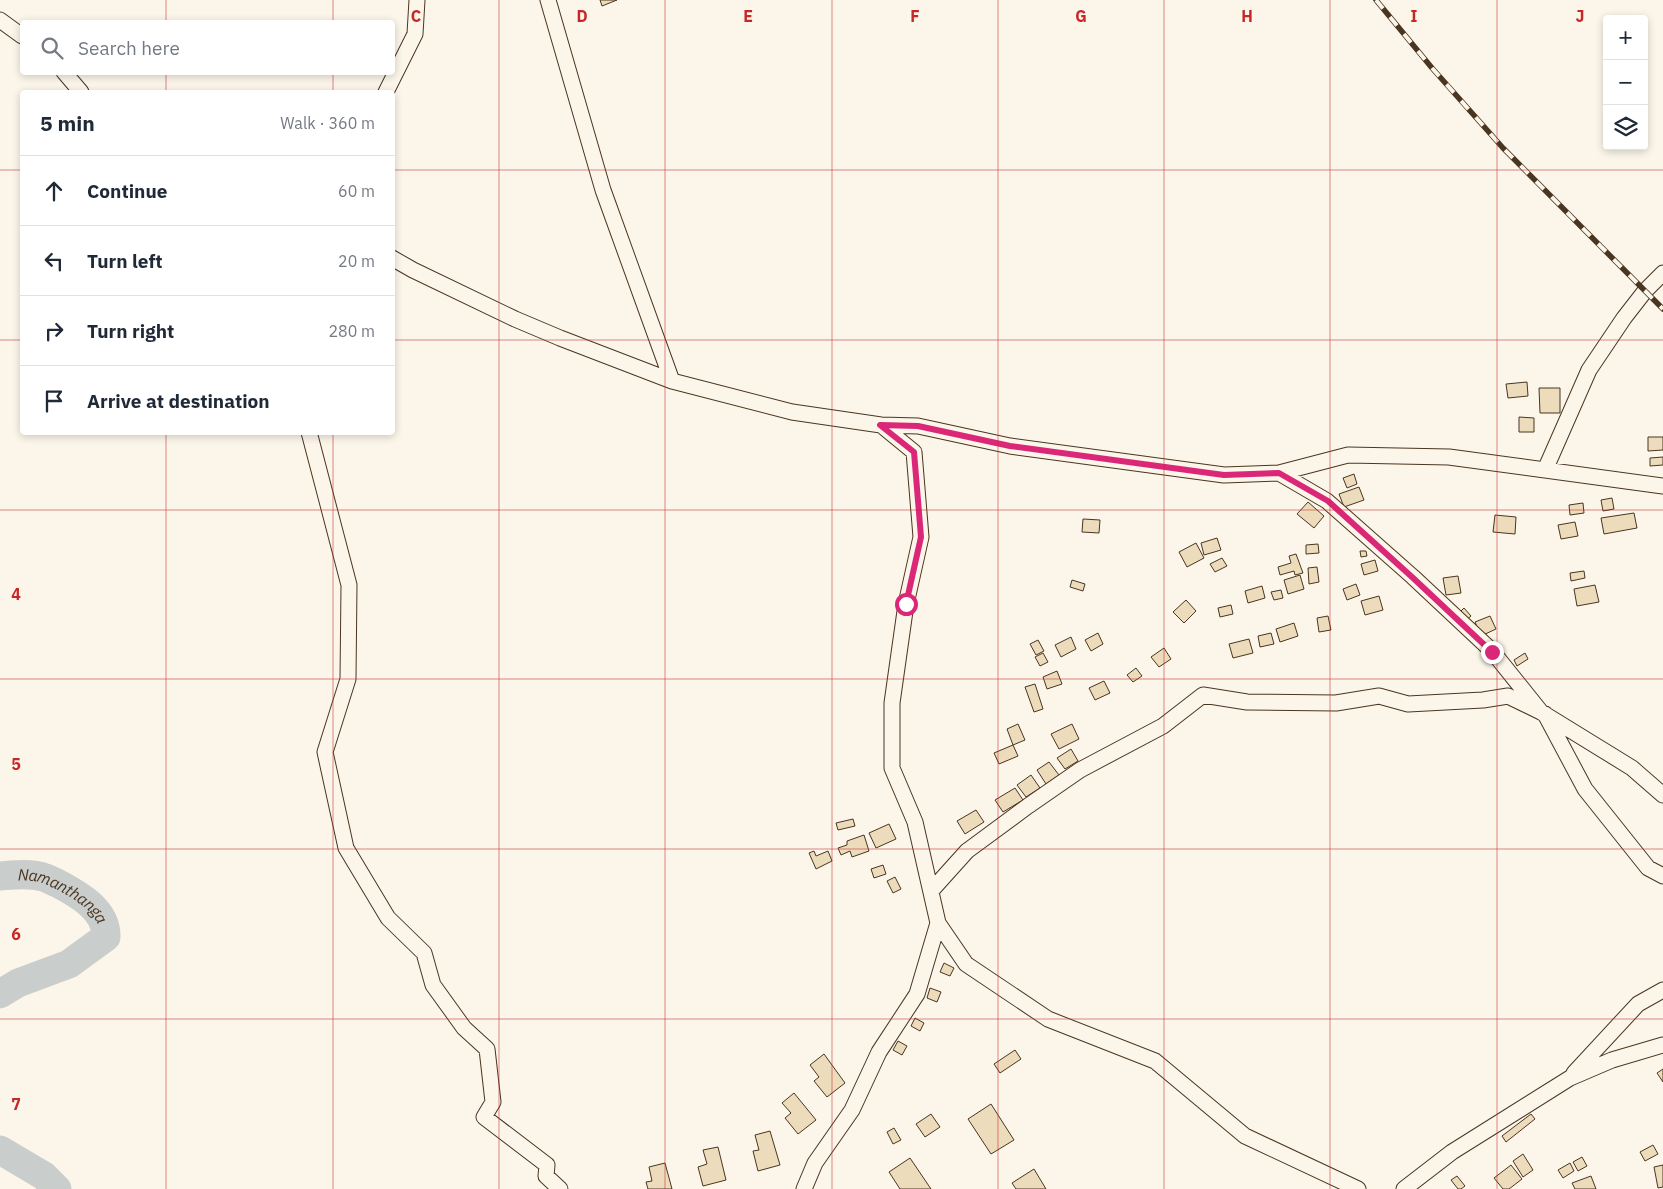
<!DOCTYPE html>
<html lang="en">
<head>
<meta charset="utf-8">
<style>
  :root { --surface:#fff; --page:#f2f2f3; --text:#1f2937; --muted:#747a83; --line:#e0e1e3 }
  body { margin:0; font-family:"IBM Plex Sans",sans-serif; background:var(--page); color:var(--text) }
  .controls { position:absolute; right:15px; top:15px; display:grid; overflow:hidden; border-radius:5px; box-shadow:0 2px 8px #0003 }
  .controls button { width:45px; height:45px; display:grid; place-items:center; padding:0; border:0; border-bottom:1px solid var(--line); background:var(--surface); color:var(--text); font:25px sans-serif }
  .stop { position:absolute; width:15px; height:15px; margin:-11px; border:4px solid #db2777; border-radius:50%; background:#fff }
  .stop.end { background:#db2777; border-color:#fff; box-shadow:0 1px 5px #0008 }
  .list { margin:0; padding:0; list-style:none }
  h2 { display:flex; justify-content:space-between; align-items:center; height:65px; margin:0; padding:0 20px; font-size:21px }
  h2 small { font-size:16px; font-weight:400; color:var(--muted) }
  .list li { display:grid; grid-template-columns:32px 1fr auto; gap:15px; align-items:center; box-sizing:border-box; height:70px; padding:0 20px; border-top:1px solid var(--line) }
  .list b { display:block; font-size:19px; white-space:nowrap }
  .list em { font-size:16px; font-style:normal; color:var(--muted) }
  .icon { flex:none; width:28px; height:28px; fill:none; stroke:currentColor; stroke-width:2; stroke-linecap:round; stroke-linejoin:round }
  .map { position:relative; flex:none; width:1663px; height:1189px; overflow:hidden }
  .search { position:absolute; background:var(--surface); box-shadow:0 2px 8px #0003; left:20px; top:20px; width:375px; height:55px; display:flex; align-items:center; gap:12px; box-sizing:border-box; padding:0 18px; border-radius:5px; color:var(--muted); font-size:19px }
  .panel { position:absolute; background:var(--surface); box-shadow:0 2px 8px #0003; left:20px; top:90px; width:375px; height:345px; border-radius:5px }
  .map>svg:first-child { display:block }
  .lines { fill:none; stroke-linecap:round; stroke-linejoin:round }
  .river { stroke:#c9cecd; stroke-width:29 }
  .building { fill:#ecdcbc; stroke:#4a3520 }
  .minor-casing { stroke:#4a3520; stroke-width:17 }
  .minor { stroke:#fbf6e9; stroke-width:15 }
  .rail-casing { stroke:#4a3520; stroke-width:5.5 }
  .rail { stroke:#fbf6e9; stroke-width:4; stroke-dasharray:11; stroke-linecap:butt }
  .route { stroke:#db2777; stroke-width:6 }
  .grid { fill:none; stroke:#c62828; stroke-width:1; stroke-opacity:0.55 }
  .labels { text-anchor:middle; stroke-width:4; stroke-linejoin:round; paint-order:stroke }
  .water-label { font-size:16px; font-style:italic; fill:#4a3520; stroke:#fbf6e9 }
  .grid-label { font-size:16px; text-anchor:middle; font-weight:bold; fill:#c62828; stroke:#fbf6e9; stroke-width:4; stroke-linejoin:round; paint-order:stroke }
</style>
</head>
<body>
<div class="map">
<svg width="1663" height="1189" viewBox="0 0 1663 1189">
  <rect width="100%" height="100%" fill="#fbf6e9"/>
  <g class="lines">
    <!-- river -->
    <g class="river">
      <path id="s1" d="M0 876C14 875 29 873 43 877 47 878 52 881 57 883 78 894 107 910 106 937L69 964 18 983 0 994"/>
      <path d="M0 1150 44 1176 57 1189"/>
    </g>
  </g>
  <!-- building -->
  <path class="building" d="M600 0H617L602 6Z
    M1527 382 1528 396 1508 398 1506 384Z
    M1539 388H1560V413H1540Z
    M1519 417 1534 418V432H1519Z
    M1648 437H1663V450L1648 451Z
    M1663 457V465L1650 466V458Z
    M1354 474 1357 484 1347 488 1343 478Z
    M1359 487 1364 500 1344 507 1339 494Z
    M1612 498 1614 509 1603 511 1601 500Z
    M1308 502 1324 516 1314 528 1297 514Z
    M1583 503 1584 513 1570 515 1569 505Z
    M1634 513 1637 528 1604 534 1601 518Z
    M1495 515 1516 517 1515 534 1493 532Z
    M1083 519 1100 520 1099 533 1082 532Z
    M1575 522 1578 536 1561 539 1558 525Z
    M1217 538 1221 550 1204 555 1201 543Z
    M1196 543 1204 558 1187 567 1179 552Z
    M1318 544 1319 553 1306 554V545Z
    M1360 551H1366L1367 556 1361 557Z
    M1296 554 1303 573 1295 575 1294 571 1280 575 1278 567 1291 563 1289 556Z
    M1222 558 1227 566 1215 572 1210 564Z
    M1375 560 1378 571 1364 575 1361 564Z
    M1317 567 1319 582 1309 584 1308 568Z
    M1584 571 1585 578 1571 581 1570 573Z
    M1300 575 1304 589 1288 594 1284 580Z
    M1458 576 1461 593 1446 595 1443 578Z
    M1072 580 1085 584 1083 591 1070 587Z
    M1356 584 1360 595 1347 600 1343 589Z
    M1595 585 1599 602 1577 606 1574 589Z
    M1262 586 1265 598 1248 603 1245 591Z
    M1281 590 1283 598 1274 600 1271 592Z
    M1379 596 1383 610 1365 615 1361 601Z
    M1186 600 1196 611 1184 623 1173 612Z
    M1231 605 1233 614 1220 617 1218 608Z
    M1464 608 1471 616 1465 621 1459 613Z
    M1328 616 1331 630 1319 632 1317 618Z
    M1490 616 1496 629 1481 636 1475 622Z
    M1294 623 1298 636 1280 642 1276 629Z
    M1098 633 1103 644 1091 651 1085 640Z
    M1271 633 1274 644 1260 647 1258 636Z
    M1071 637 1076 649 1061 657 1055 645Z
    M1249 639 1253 653 1233 658 1229 644Z
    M1038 640 1044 651 1036 655 1030 644Z
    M1164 648 1171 659 1159 667 1151 657Z
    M1043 653 1048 662 1040 666 1035 657Z
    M1525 653 1528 659 1517 666 1514 660Z
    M1136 668 1142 676 1133 682 1127 675Z
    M1057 671 1062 684 1047 689 1043 677Z
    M1104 681 1110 693 1095 700 1089 688Z
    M1035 684 1043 709 1034 712 1025 687Z
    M1018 724 1025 740 1013 745 1007 729Z
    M1072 724 1079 739 1059 749 1051 734Z
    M1013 745 1018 756 999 764 994 753Z
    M1071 749 1078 761 1065 769 1057 758Z
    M1049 762 1059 775 1046 784 1037 770Z
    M1031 775 1040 788 1026 797 1017 785Z
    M1015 788 1023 800 1003 812 995 800Z
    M976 810 984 822 965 834 957 821Z
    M853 819 855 826 838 830 836 823Z
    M889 824 896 839 876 848 869 833Z
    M864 835 869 851 852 857 850 851 841 855 838 848 847 845V841Z
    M814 851 816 856 828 851 832 861 816 869 809 853Z
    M883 865 886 874 874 878 871 869Z
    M895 877 901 889 893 893 887 881Z
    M944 963 954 968 950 976 940 972Z
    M930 988 941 992 937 1002 927 998Z
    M915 1018 924 1023 920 1031 911 1026Z
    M898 1041 907 1046 902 1055 893 1050Z
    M1015 1050 1021 1059 1000 1073 994 1064Z
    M824 1054 845 1083 827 1097 814 1081 819 1077 810 1065Z
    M1663 1069V1082L1657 1073Z
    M794 1093 816 1120 798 1134 785 1118 791 1113 782 1103Z
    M991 1104 1014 1140 991 1154 968 1119Z
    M931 1114 940 1127 925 1137 916 1124Z
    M1531 1114 1535 1119 1506 1142 1502 1136Z
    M894 1128 901 1140 893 1144 887 1132Z
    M770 1131 780 1165 758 1171 753 1151 759 1150 755 1135Z
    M1653 1145 1658 1154 1645 1161 1640 1152Z
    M718 1147 726 1180 703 1186 698 1167 707 1164 703 1150Z
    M1523 1154 1533 1170 1523 1177 1513 1161Z
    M1582 1157 1587 1166 1578 1171 1573 1162Z
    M910 1158 931 1189H900L889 1172Z
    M665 1163 672 1189H648L646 1182 652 1181 649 1167Z
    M1570 1163 1574 1171 1563 1178 1558 1170Z
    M1511 1165 1522 1179 1509 1189H1503L1494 1178Z
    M1663 1165V1187L1658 1188 1654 1167Z
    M1034 1169 1046 1189H1016L1012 1183Z
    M1457 1176 1465 1186 1461 1189H1458L1451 1180Z
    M1591 1176 1596 1189H1575L1572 1183Z"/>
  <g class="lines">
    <defs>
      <path id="minor" d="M548 0 603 190 672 381
        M0 20 22 36
        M64 72 81 92
        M386 92 415 34 417 0
        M392 258 413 270 515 319 560 338 672 381 792 412 881 425 918 426 1010 446 1224 475 1279 473 1348 455 1449 457 1663 486
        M881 425 914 452 921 537 906 604 892 703V768L915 822 938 923 966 964 1048 1019 1155 1061 1245 1136 1358 1189
        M309 432 349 585 348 679 325 752 346 848 388 918 424 953 433 985 464 1028 487 1049 493 1102 484 1117 547 1165 546 1176 560 1189
        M1545 470 1589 370 1624 318 1645 291 1663 273
        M1279 473 1327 501 1413 577 1492 651 1541 712 1632 768 1663 795
        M931 891 967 851 1028 806 1080 770 1163 726 1203 695 1247 702 1336 703 1379 696 1408 704 1483 700 1508 696 1545 714 1585 789 1648 868 1663 876
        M1574 1073 1638 1004 1663 990
        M804 1189 815 1163 852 1110 879 1052 917 994 938 923
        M1404 1189 1452 1152 1570 1078 1612 1060 1663 1045"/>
    </defs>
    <!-- minor casing -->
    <use href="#minor" class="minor-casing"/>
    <!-- minor -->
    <use href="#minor" class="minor"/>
    <defs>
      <path id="rail" d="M1376 0 1432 68 1503 148 1663 309"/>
    </defs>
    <!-- rail casing -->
    <use href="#rail" class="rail-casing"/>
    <!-- rail -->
    <use href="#rail" class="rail"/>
  </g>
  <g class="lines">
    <!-- route -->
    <path class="route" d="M906 604 921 537 914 452 880 425 918 426 1010 446 1224 475 1279 473 1328 501 1412 577 1492 652"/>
  </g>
  <!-- grid -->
  <path class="grid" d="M166 0V22M333 0V22M499 0V1189M665 0V1189M832 0V1189M998 0V1189M1164 0V1189M1330 0V1189M1497 0V1189M166 72V92M333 72V92M0 170H22M392 170H1663M0 340H22M392 340H1663M166 432V1189M333 432V1189M0 510H1663M0 679H1663M0 849H1663M0 1019H1663"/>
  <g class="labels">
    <!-- water labels -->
    <g class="water-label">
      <text dy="6" stroke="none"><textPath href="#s1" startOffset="69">Namanthanga</textPath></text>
    </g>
  </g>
  <g class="grid-label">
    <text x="416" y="22">C</text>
    <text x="582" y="22">D</text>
    <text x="748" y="22">E</text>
    <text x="915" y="22">F</text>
    <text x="1081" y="22">G</text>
    <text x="1247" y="22">H</text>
    <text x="1414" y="22">I</text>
    <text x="1580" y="22">J</text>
    <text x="16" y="600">4</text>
    <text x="16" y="770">5</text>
    <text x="16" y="940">6</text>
    <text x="16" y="1110">7</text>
  </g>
</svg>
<div class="controls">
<button>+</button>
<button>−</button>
<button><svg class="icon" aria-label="layers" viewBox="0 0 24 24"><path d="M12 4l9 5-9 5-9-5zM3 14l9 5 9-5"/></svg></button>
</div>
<div class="stop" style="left:906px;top:604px"></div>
<div class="stop end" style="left:1492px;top:652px"></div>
<div class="search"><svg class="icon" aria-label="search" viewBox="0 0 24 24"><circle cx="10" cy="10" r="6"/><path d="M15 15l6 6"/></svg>Search here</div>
<section class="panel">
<h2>5 min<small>Walk · 360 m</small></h2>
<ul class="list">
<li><svg class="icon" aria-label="ahead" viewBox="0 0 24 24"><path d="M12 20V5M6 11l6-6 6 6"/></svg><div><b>Continue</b></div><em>60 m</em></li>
<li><svg class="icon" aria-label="left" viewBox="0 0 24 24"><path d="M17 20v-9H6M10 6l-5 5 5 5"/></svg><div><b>Turn left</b></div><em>20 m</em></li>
<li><svg class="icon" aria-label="right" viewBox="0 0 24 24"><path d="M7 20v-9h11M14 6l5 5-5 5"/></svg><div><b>Turn right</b></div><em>280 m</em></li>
<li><svg class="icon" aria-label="arrive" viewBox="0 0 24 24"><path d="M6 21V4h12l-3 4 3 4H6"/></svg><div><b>Arrive at destination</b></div></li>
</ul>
</section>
</div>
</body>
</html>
